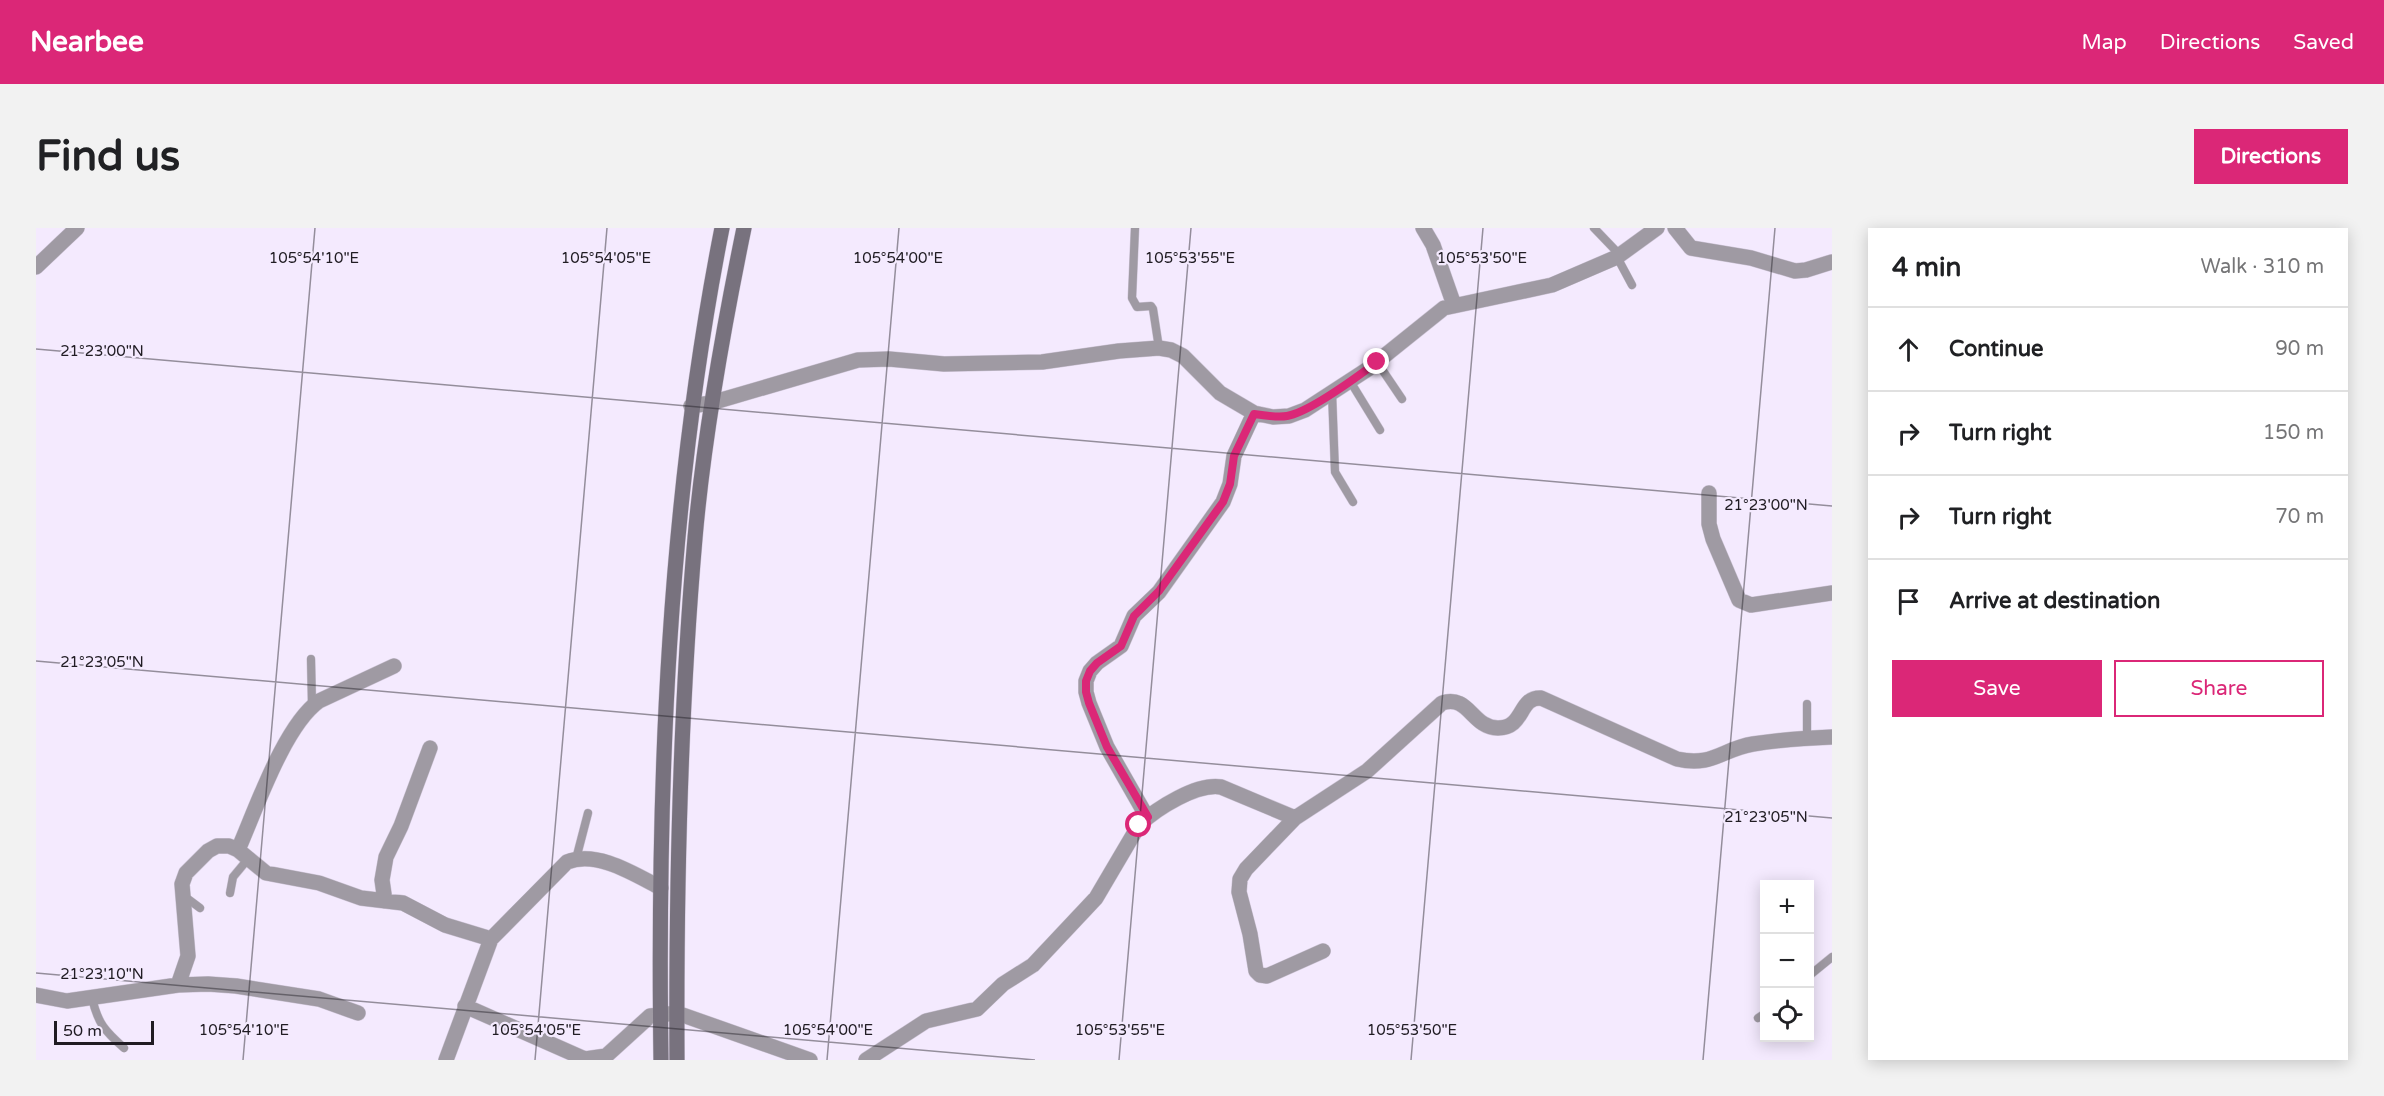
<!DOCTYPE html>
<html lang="en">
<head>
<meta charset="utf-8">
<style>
  :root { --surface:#fff; --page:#f2f2f2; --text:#202124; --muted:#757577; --line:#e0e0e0; --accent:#db2777 }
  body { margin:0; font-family:"Varela Round",sans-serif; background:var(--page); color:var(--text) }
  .controls { position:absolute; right:18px; bottom:18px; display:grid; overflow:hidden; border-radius:0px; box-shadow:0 3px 15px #0003 }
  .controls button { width:54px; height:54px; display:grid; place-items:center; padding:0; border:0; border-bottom:2px solid var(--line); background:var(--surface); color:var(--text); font:30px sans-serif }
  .scale { position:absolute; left:18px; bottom:15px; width:100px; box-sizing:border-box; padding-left:6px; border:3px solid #201c23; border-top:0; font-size:16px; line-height:21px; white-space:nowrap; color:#201c23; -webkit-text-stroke:4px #f4eafe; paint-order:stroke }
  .stop { position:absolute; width:18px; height:18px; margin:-14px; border:4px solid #db2777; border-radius:50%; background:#fff }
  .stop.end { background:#db2777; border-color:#fff; box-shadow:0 2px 6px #0008 }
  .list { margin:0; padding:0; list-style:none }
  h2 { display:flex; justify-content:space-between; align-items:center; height:78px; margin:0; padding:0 24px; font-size:26px }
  h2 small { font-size:20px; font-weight:400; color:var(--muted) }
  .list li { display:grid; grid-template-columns:39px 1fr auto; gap:18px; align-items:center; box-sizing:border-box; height:84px; padding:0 24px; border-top:2px solid var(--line) }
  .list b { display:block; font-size:22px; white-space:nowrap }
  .list em { font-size:20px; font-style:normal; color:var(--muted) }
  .actions { display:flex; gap:12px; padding:18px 24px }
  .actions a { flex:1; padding:14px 0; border:2px solid var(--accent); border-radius:0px; text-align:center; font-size:21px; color:var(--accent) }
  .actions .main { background:var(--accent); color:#fff }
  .icon { flex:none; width:33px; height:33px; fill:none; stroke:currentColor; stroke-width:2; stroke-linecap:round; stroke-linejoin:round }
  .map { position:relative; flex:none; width:1796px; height:832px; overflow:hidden; border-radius:0px }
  header { display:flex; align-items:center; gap:36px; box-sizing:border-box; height:84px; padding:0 30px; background:var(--accent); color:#fff }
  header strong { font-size:28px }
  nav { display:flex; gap:33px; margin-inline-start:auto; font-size:21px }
  .intro { display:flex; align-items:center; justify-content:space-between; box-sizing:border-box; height:144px; padding:0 36px }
  h1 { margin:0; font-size:42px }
  .button { padding:15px 27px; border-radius:0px; background:var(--accent); color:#fff; font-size:21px; font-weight:700 }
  main { display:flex; gap:36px; padding:0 36px }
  aside { flex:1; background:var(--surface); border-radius:0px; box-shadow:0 3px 15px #0003 }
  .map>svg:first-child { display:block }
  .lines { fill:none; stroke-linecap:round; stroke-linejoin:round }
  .lane-casing { stroke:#cec5d7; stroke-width:9 }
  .street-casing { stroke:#cec5d7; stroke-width:16 }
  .secondary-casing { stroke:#cec5d7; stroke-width:16 }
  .lane { stroke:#9f9aa3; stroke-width:8 }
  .street { stroke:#9f9aa3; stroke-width:15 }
  .secondary { stroke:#78727e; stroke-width:15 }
  .route { stroke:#db2777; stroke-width:8 }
  .ticks { fill:none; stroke:#201c23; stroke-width:1.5; stroke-opacity:0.45 }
  .ticks-label { font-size:15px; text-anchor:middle; fill:#201c23; stroke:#f4eafe; stroke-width:4.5; stroke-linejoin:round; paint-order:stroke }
</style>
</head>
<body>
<header>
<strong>Nearbee</strong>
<nav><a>Map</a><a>Directions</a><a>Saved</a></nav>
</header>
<div class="intro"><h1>Find us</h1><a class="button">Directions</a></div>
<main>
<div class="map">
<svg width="1796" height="832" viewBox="0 0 1796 832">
  <rect width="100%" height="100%" fill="#f4eafe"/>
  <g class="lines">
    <defs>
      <path id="lane" d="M1099 0 1096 70 1101 79 1115 78 1117 81 1123 120
        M1558 0 1584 27
        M1581 29 1596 57
        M1341 134 1366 171
        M1314 153 1344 202
        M1296 164 1299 244 1317 274
        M275 431 276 477
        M1771 510V476
        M540 631 552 585
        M194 665 197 649 212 631
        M148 668 164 680
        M1774 747 1796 729
        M56 770C62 796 69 803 88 820
        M1722 790 1728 786"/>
      <path id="street" d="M1387 0 1397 17 1418 77
        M1639 0 1655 20 1715 30 1759 43 1770 42 1796 34
        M0 39 41 0
        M655 178 675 175 822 132 853 131 908 136 1006 134 1083 123 1123 120 1135 122 1147 128 1184 165 1218 185 1237 189 1253 188 1269 182 1332 141 1408 80 1516 57 1581 29 1621 0
        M1673 265V296L1677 311 1703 372 1715 377 1796 365
        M1111 589 1071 519 1053 475 1050 464V453L1054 443 1061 435 1085 418 1098 388 1123 364 1187 274 1194 256 1198 228 1218 185
        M202 622C220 581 248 498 283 473L358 438
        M349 673 346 652 350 629 365 598 394 520
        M1287 723 1231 748 1224 747 1220 743 1214 706 1203 664 1204 651 1210 641 1259 590 1331 543 1406 475C1433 466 1436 500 1462 500 1489 500 1482 469 1505 470L1641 531C1677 539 1686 521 1717 516 1743 512 1770 510 1796 509
        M142 757 152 728 146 656 150 645 172 623 181 618H193L202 622 230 645 283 655 325 670 367 675 409 697 455 711
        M0 767 31 773 142 757 172 756 200 758 283 771 322 785
        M429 778 549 831 570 828 614 788 641 785 774 832
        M410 832 455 711 531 634C561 622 598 646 625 660
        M830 832 890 793 941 781 967 756 997 737 1060 670 1103 597C1121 580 1161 555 1185 559L1259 590"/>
      <path id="secondary" d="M625 832C621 554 632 273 686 0
        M641 832C640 658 644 483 659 310 668 206 687 102 708 0"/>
    </defs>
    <!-- lane casing -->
    <use href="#lane" class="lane-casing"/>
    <!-- street casing -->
    <use href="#street" class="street-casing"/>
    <!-- secondary casing -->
    <use href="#secondary" class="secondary-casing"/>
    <!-- lane -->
    <use href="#lane" class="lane"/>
    <!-- street -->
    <use href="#street" class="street"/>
    <!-- secondary -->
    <use href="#secondary" class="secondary"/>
  </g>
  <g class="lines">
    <!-- route -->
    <path class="route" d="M1103 597 1112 589 1071 519 1053 475 1050 464V453L1054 443 1061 435 1085 418 1098 388 1123 363 1187 274 1194 256 1198 228 1218 186C1229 187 1240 190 1251 188 1274 184 1321 149 1341 134"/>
  </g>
  <!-- ticks -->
  <path class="ticks" d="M0 121 1796 278M0 433 1796 590M0 745 999 832M207 832 279 0M499 832 571 0M791 832 863 0M1083 832 1155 0M1375 832 1447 0M1667 832 1739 0"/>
  <g class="ticks-label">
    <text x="278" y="35">105°54'10"E</text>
    <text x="570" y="35">105°54'05"E</text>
    <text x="862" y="35">105°54'00"E</text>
    <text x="1154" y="35">105°53'55"E</text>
    <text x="1446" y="35">105°53'50"E</text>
    <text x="66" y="128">21°23'00"N</text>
    <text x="1730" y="282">21°23'00"N</text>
    <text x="66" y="439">21°23'05"N</text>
    <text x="1730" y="594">21°23'05"N</text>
    <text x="66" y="751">21°23'10"N</text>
    <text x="208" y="807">105°54'10"E</text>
    <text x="500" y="807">105°54'05"E</text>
    <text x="792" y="807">105°54'00"E</text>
    <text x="1084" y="807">105°53'55"E</text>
    <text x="1376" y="807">105°53'50"E</text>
  </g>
</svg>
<div class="controls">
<button>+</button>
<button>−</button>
<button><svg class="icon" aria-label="locate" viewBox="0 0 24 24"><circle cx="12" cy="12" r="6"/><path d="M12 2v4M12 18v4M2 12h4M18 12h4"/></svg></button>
</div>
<div class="scale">50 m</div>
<div class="stop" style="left:1103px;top:597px"></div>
<div class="stop end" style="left:1341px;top:134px"></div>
</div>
<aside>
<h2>4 min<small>Walk · 310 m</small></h2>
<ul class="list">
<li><svg class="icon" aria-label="ahead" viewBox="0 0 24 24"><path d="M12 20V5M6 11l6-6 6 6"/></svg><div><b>Continue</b></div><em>90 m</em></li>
<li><svg class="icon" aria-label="right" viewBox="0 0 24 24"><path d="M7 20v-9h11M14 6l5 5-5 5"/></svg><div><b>Turn right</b></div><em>150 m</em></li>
<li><svg class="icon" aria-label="right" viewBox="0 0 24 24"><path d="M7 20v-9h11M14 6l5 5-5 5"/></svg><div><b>Turn right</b></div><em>70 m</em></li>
<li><svg class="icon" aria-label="arrive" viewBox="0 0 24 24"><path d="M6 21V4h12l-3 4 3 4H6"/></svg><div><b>Arrive at destination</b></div></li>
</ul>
<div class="actions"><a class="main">Save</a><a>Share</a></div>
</aside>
</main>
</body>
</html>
